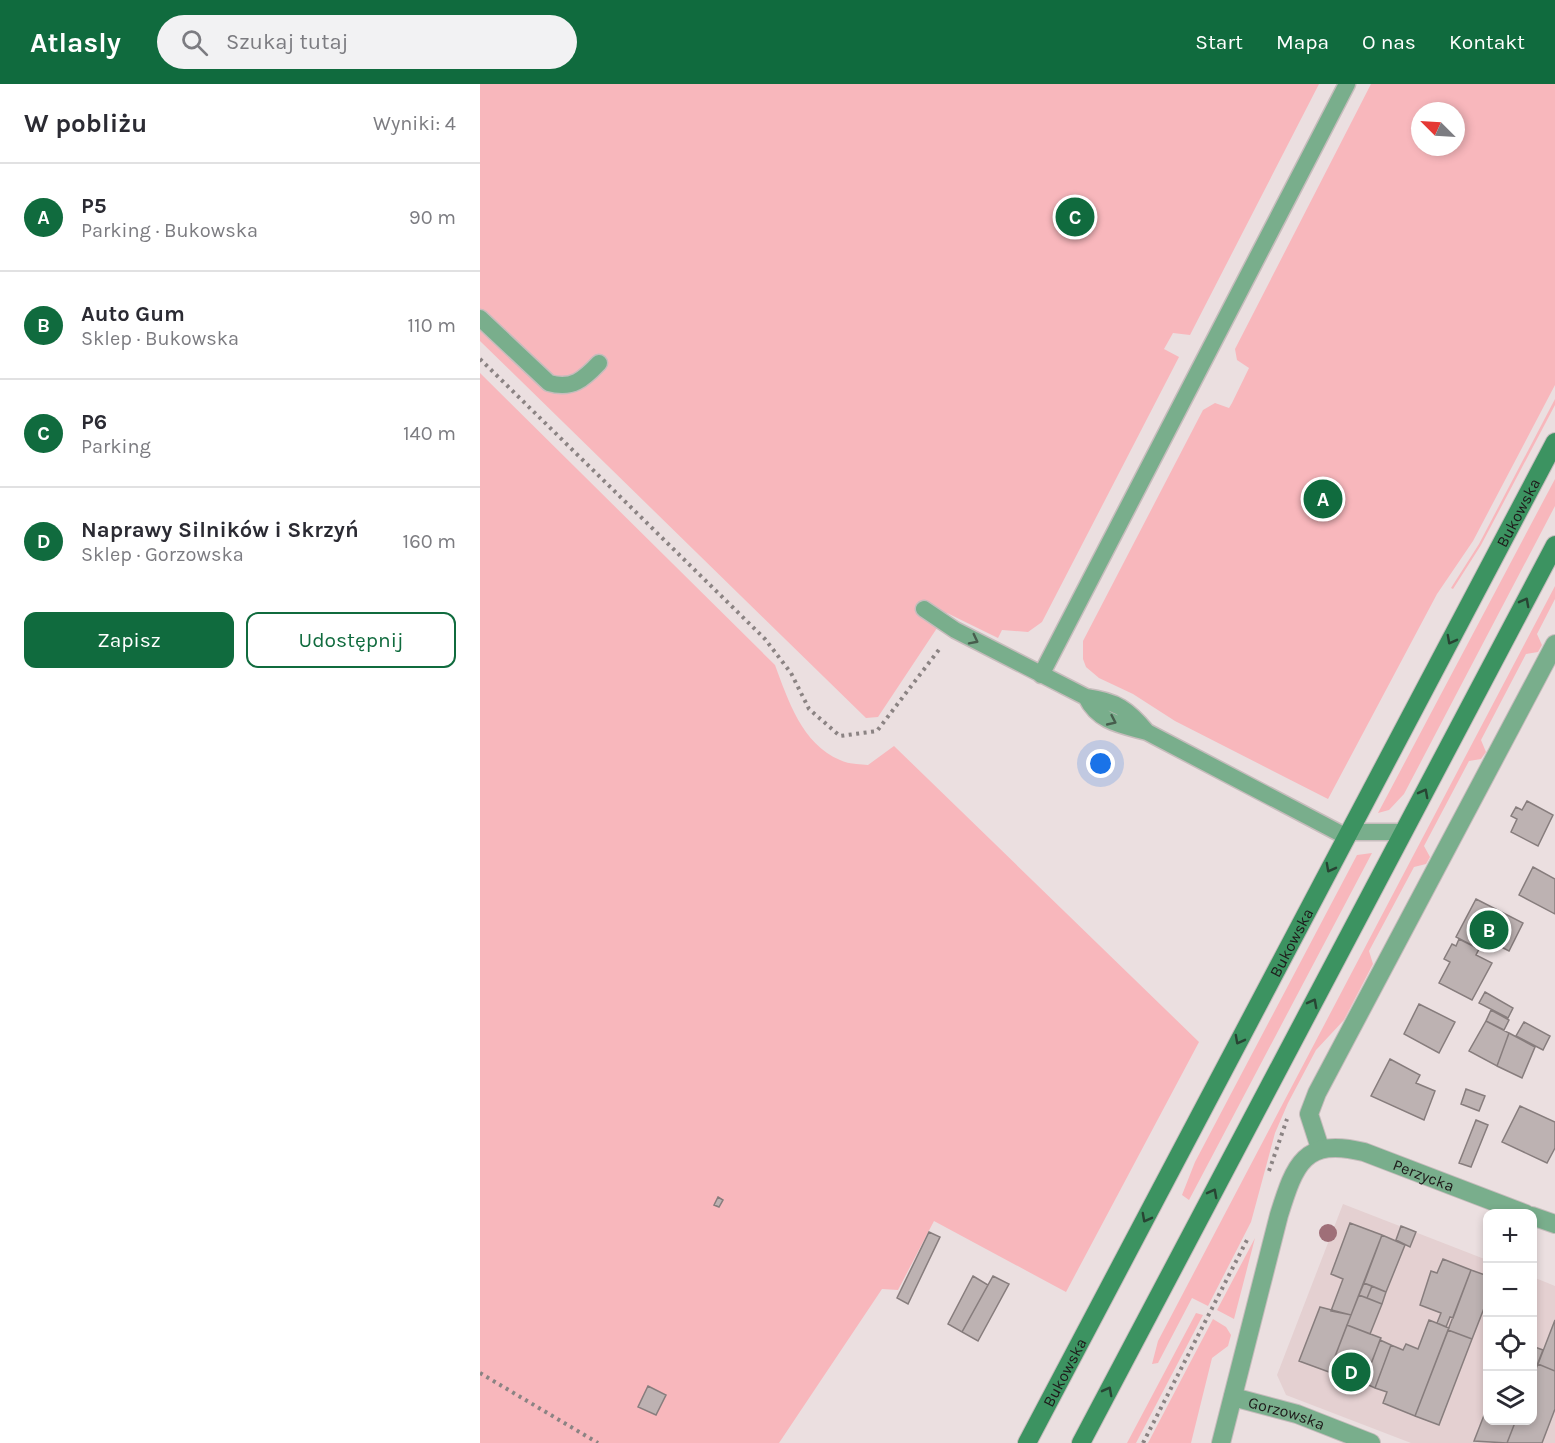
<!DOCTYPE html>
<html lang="pl">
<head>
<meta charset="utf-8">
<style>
  :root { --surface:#fff; --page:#f2f2f3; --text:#2b2b33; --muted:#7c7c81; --line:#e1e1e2; --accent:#106b3e }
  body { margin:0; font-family:Karla,sans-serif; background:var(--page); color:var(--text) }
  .controls { position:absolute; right:18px; bottom:18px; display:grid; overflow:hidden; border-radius:12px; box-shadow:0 3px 9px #0003 }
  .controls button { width:54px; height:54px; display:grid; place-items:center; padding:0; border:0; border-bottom:2px solid var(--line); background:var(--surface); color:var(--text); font:30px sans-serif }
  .compass { position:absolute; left:931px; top:18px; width:54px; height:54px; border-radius:50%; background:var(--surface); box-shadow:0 3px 9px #0003; rotate:294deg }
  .you { position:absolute; left:621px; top:680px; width:21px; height:21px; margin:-15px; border:4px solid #fff; border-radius:50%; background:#1a73e8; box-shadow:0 0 0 9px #1a73e833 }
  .badge { display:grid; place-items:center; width:39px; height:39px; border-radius:50%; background:var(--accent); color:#fff; font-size:20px; font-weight:700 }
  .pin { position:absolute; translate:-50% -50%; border:3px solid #fff; box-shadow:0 2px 6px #0006 }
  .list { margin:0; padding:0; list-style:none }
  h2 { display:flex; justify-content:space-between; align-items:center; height:78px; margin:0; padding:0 24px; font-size:26px }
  h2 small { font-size:20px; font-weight:400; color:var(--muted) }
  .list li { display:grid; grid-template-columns:39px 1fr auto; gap:18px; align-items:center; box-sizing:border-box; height:108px; padding:0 24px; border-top:2px solid var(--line) }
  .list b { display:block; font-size:22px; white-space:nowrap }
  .list p { margin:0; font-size:20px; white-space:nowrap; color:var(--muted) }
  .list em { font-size:20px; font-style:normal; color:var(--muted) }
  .actions { display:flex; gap:12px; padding:18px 24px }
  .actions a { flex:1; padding:14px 0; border:2px solid var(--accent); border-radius:12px; text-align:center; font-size:21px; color:var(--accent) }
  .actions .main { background:var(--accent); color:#fff }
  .icon { flex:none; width:33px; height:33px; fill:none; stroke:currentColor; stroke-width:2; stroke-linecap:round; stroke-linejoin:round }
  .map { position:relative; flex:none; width:1075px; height:1359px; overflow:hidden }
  header { display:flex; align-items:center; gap:36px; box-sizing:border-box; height:84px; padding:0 30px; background:var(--accent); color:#fff }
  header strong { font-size:28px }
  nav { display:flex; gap:33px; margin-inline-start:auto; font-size:21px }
  .search { width:420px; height:54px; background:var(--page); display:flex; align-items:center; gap:15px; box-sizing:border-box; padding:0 21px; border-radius:33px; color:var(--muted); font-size:22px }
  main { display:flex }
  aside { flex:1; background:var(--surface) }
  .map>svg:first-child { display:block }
  .built { fill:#e4d0d1 }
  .green { fill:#f8b7bc; fill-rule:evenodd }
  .building { fill:#bdb2b2; stroke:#877d7d; stroke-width:1.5 }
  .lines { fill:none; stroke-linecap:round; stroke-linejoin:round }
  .lane-casing { stroke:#c6bcbc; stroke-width:19 }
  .street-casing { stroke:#c6bcbc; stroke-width:20 }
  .secondary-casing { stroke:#c6bcbc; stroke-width:20 }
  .path { stroke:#8b8383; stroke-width:4; stroke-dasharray:3 4.5; stroke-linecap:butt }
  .lane { stroke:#79ae8c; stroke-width:16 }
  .street { stroke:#79ae8c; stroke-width:18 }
  .secondary { stroke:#3c9361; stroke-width:18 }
  .tree { fill:#9f6f78 }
  .oneway { stroke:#284433 }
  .oneway2 { stroke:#475d4d }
  .labels { text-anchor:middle; stroke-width:4.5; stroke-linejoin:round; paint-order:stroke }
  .street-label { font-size:16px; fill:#1e1a1a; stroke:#f8eced }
</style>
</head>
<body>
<header>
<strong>Atlasly</strong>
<div class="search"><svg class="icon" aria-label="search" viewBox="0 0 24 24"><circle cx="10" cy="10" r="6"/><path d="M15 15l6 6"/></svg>Szukaj tutaj</div>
<nav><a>Start</a><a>Mapa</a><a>O nas</a><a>Kontakt</a></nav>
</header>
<main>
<aside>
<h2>W pobliżu<small>Wyniki: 4</small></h2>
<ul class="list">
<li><span class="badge">A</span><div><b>P5</b><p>Parking · Bukowska</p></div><em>90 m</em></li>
<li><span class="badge">B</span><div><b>Auto Gum</b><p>Sklep · Bukowska</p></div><em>110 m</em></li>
<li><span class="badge">C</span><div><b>P6</b><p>Parking</p></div><em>140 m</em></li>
<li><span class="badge">D</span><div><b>Naprawy Silników i Skrzyń</b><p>Sklep · Gorzowska</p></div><em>160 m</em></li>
</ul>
<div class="actions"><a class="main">Zapisz</a><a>Udostępnij</a></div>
</aside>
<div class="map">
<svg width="1075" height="1359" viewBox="0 0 1075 1359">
  <rect width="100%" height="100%" fill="#ebdfe0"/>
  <!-- built -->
  <path class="built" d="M863 1120 1007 1176 1008 1336H1052L1053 1193 1075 1202V1359H931L806 1311 797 1291Z"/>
  <!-- green -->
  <path class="green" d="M0 0H839L710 251 693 249 684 265 699 273 562 538 548 548 522 546 518 554 467 529 398 633 386 634 0 257Z
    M891 0H1075V301L993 457 957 510 848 715 695 637 653 610 619 594 606 583 603 575V557L723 326 735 319 749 324 752 319 769 284 757 276 755 265ZM940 27H976V63H940Z
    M0 289 295 581C308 616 322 660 360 676 367 680 379 680 388 681L414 662 719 958 586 1208 454 1137 418 1206 402 1205 299 1359H0Z
    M1075 315V321L1001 461 973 505 971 504 999 460Z
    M1075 395V422L924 710 909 726 898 729Z
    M1075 502V515L1057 550 1062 561 1058 568 1046 570 1001 656 1006 668 1001 675 989 677 944 762 950 773 946 780 934 783 889 867 893 880 864 936 836 966 808 1019 795 1049 771 1138 728 1222 712 1214 678 1279 672 1280 678 1257Z
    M892 769 709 1116 702 1111 715 1078 877 771Z
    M775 1154 754 1235 737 1226Z
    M716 1229 723 1231 656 1359H647Z
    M733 1235 746 1243 751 1251 748 1262 732 1274 711 1359H668Z"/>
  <!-- building -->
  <path class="building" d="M1047 717 1073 731 1058 762 1031 748 1037 735 1031 732 1036 723 1042 726Z
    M1053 783 1075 795V830L1039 811Z
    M996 815 1043 839 1029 867 1004 854 999 865 976 853Z
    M979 855 999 865 996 871 1012 879 992 916 959 899 970 878 964 875 972 860 976 862Z
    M1005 908 1033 924 1028 934 999 919Z
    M939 920 975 938 959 969 924 950Z
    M1011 926 1029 936 1024 946 1006 937Z
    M1006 937 1029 949 1017 982 989 967Z
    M1044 938 1070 952 1063 966 1036 952Z
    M1029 949 1055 963 1042 994 1017 982Z
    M910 975 940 991 936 999 955 1007 944 1036 891 1012Z
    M986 1005 1005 1012 999 1027 981 1020Z
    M1040 1022 1075 1038V1064L1067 1079 1022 1058Z
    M996 1036 1008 1041 991 1083 979 1079Z
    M238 1113 243 1116 239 1123 234 1121Z
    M870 1139 902 1151 871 1231 851 1227 863 1195 851 1190Z
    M921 1142 936 1148 930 1163 916 1156Z
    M449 1148 460 1153 428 1220 417 1214Z
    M902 1151 925 1161 906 1208 884 1199Z
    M963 1175 991 1186 973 1234 970 1233 966 1243 957 1239 961 1229 940 1221 951 1187 957 1189Z
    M991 1186 1008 1192V1214L992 1255 968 1246Z
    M493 1192 508 1201 482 1248 468 1240Z
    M513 1192 529 1200 498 1257 482 1248Z
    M884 1199 892 1202 887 1214 879 1211Z
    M892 1202 906 1208 902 1220 887 1214Z
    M879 1211 902 1220 890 1250 867 1241Z
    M840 1223 871 1231 849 1288 819 1277Z
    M949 1236 969 1244 935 1332 903 1319 907 1308 895 1304 911 1261 923 1266 926 1260 938 1265Z
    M1075 1236V1287L1058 1280Z
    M867 1241 901 1254 883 1300 849 1288Z
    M968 1246 992 1255 959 1341 935 1332Z
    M900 1256 911 1261 895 1304 884 1299Z
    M1052 1262 1063 1266 1052 1294Z
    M1058 1280 1075 1287V1325L1062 1359H1027L1036 1336H1052V1294Z
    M168 1302 186 1311 176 1331 158 1323Z
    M1008 1321V1336H1036L1027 1359 994 1357Z"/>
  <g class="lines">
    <defs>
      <path id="lane" d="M0 234 69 299C92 306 104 295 119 279
        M444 525 475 546 606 613C636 617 648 625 667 648
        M561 591 867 0
        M606 613C618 638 641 641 667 648L867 753
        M869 748H923"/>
      <g id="street">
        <path d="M840 1064 829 1030 837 1009 1075 560"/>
        <path d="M1052 1132 1075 1140"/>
        <path id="s1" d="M753 1313 817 1330 891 1359"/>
        <path id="s2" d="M741 1359 799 1131C815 1080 824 1053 884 1068L1046 1130"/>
      </g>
      <g id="secondary">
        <path id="s3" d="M547 1359 1075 358"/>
        <path d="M601 1359 1075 461"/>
      </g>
    </defs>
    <!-- lane casing -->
    <use href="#lane" class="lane-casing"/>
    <!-- street casing -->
    <use href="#street" class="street-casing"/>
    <!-- secondary casing -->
    <use href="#secondary" class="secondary-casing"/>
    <!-- path -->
    <path class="path" d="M0 275 285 555 311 589 329 625 360 652 397 647 461 563
      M789 1087 807 1035
      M0 1289 118 1359
      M663 1359 768 1154"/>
    <!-- lane -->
    <use href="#lane" class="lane"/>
    <!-- street -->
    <use href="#street" class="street"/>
    <!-- secondary -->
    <use href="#secondary" class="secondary"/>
  </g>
  <!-- trees -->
  <circle class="tree" cx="848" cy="1149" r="9"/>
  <!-- one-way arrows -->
  <defs><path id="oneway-chevron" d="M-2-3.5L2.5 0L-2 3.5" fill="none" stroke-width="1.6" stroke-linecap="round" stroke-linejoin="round" transform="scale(1.5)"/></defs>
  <g class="oneway">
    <use href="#oneway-chevron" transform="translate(1045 518) rotate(-62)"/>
    <use href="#oneway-chevron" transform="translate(971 556) rotate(118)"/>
    <use href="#oneway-chevron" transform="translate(944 709) rotate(-62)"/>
    <use href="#oneway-chevron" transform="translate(850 784) rotate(118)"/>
    <use href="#oneway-chevron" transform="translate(833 919) rotate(-62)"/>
    <use href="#oneway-chevron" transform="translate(759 956) rotate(118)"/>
    <use href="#oneway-chevron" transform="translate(733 1109) rotate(-62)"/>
    <use href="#oneway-chevron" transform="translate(666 1134) rotate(118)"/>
    <use href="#oneway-chevron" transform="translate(628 1307) rotate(-62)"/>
  </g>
  <g class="oneway2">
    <use href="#oneway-chevron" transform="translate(494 556) rotate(27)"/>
    <use href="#oneway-chevron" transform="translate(632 637) rotate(25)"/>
  </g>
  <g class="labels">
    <!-- street labels -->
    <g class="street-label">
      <text dy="6" stroke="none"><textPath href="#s3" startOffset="1052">Bukowska</textPath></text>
      <text dy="6" stroke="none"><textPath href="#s3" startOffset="566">Bukowska</textPath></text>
      <text dy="6" stroke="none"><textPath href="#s2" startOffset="424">Perzycka</textPath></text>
      <text dy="6" stroke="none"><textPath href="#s3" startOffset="80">Bukowska</textPath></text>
      <text dy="6" stroke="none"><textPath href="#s1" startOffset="56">Gorzowska</textPath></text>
    </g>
  </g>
</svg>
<div class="controls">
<button>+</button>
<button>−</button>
<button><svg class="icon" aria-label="locate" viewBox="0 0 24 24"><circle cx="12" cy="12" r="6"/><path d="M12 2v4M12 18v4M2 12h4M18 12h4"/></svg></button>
<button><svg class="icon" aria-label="layers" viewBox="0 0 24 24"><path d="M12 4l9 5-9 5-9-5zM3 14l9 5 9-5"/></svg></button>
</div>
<svg class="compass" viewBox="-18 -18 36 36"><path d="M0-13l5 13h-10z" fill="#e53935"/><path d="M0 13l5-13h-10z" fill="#7c7c81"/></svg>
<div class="you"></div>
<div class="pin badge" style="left:843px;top:415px">A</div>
<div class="pin badge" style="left:1009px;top:846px">B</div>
<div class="pin badge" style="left:595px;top:133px">C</div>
<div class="pin badge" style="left:871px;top:1288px">D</div>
</div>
</main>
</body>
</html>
